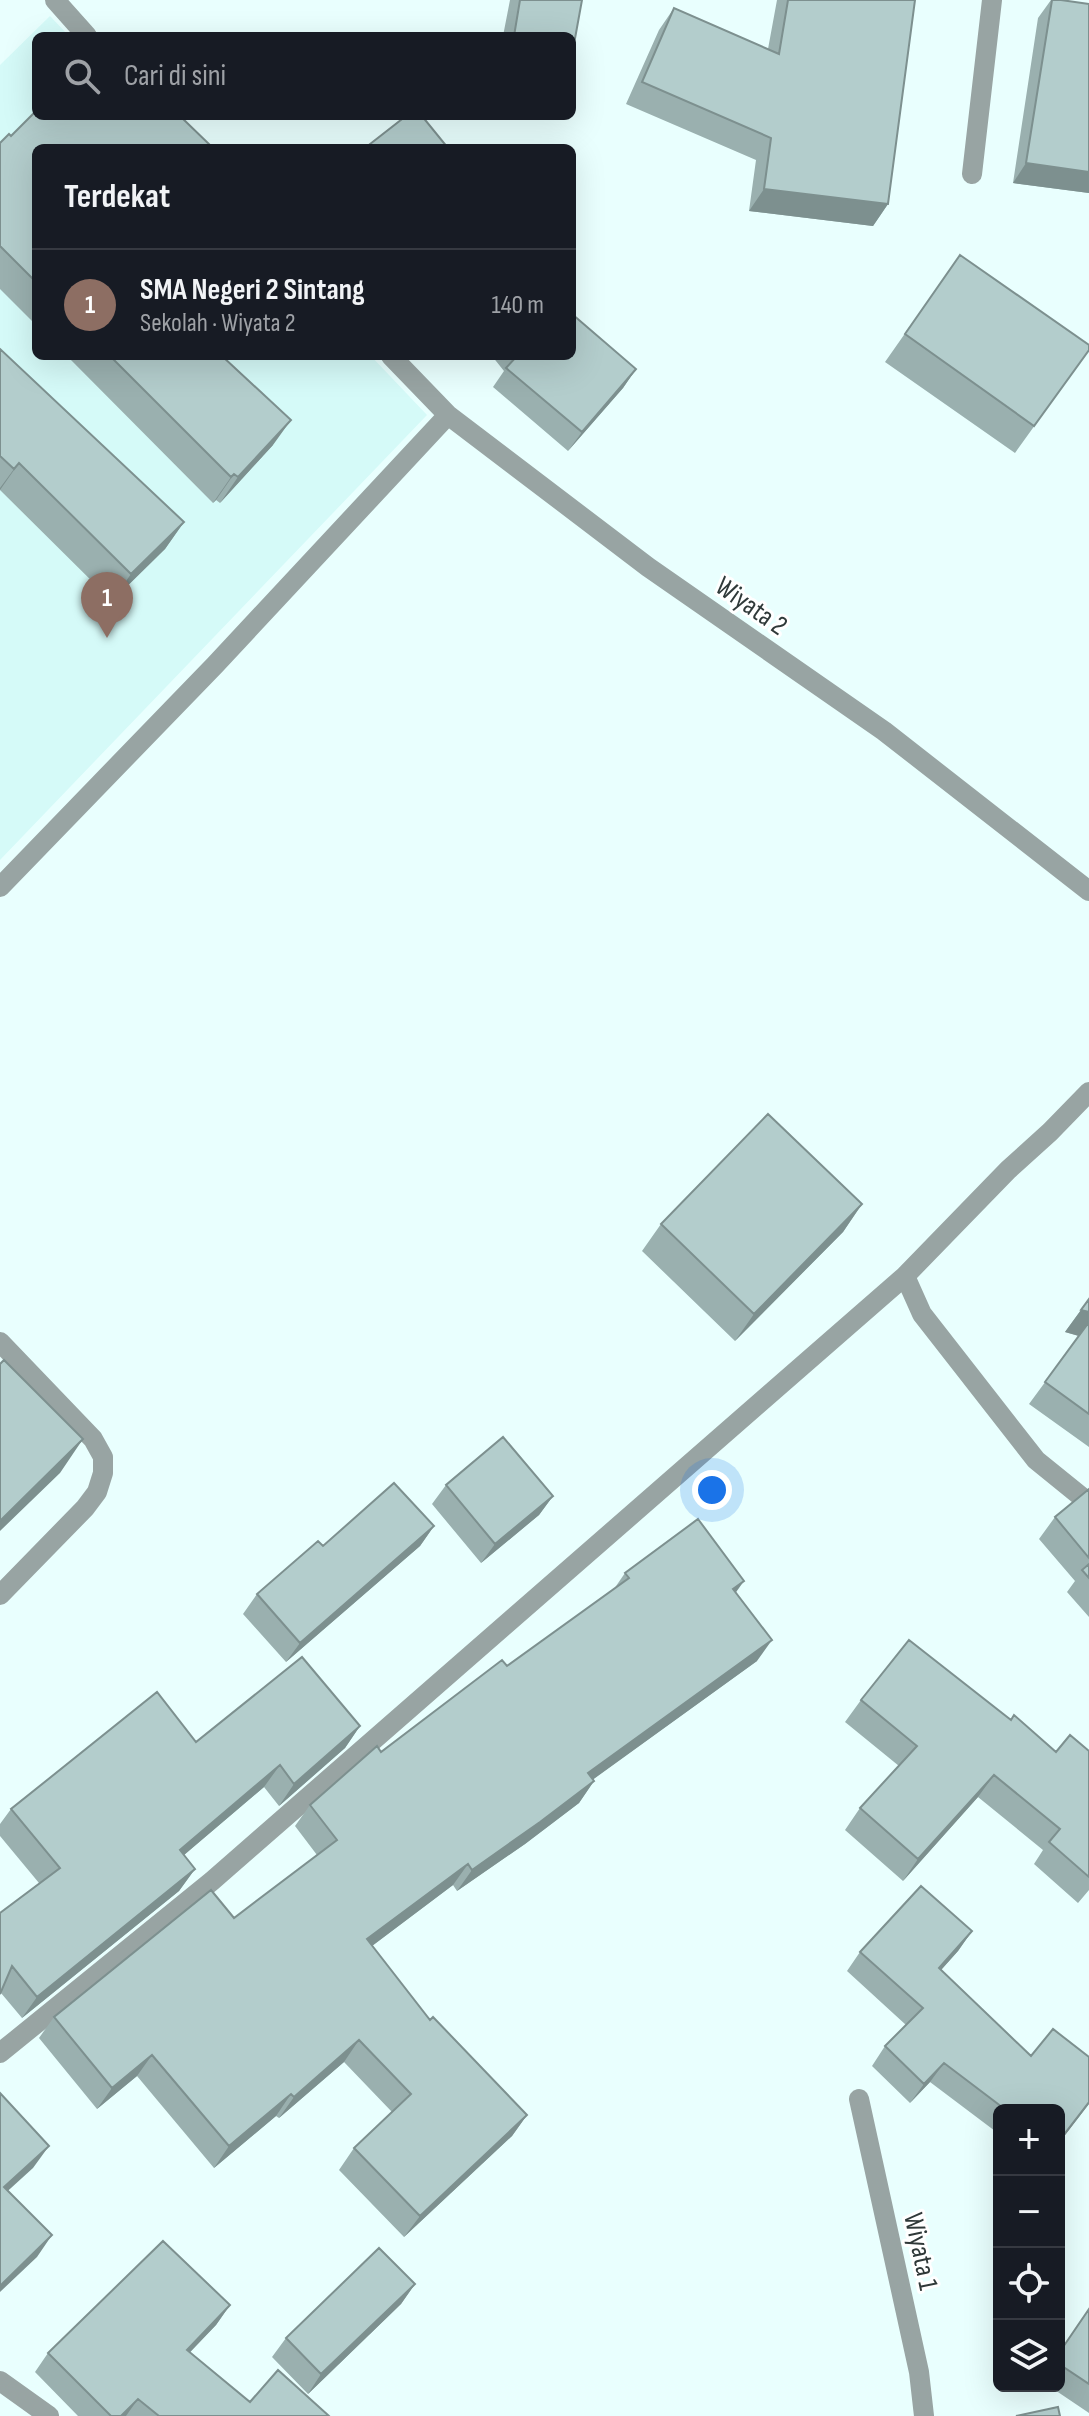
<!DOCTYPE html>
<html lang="id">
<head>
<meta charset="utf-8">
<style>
  :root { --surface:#171b24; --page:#242831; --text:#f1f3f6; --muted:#9ea1a6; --line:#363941; --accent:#d29cc3 }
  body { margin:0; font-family:"Sofia Sans Condensed",sans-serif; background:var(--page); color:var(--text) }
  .controls { position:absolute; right:24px; bottom:24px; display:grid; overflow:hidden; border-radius:12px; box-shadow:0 8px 32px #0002 }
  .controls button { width:72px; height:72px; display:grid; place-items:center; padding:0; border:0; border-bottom:2px solid var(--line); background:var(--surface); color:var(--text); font:40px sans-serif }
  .you { position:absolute; left:712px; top:1490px; width:28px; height:28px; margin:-20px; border:6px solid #fff; border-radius:50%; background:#1a73e8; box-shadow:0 0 0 12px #1a73e833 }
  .badge { display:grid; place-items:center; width:52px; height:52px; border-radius:50%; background:var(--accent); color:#fff; font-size:26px; font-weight:700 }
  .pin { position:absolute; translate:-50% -66px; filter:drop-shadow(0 2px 4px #0008) }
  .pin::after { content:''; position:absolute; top:42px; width:28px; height:24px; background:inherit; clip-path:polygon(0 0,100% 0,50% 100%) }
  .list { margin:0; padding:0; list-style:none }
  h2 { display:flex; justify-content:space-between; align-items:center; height:104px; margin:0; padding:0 32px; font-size:34px }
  h2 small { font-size:26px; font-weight:400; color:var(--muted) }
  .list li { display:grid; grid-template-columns:52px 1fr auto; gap:24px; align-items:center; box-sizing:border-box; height:112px; padding:0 32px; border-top:2px solid var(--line) }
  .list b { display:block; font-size:30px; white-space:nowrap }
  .list p { margin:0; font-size:26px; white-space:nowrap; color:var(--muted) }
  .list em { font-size:26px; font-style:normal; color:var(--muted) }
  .icon { flex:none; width:44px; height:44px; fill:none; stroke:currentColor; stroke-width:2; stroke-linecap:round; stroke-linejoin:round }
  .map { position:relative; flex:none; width:1089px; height:2416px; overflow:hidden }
  .search { position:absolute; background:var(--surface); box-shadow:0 8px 32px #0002; left:32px; top:32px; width:544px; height:88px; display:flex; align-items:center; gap:20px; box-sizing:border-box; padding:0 28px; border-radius:12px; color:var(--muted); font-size:30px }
  .panel { position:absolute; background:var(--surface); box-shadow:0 8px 32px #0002; left:32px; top:144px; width:544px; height:216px; border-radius:12px }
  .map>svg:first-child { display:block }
  .built { fill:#d5faf8 }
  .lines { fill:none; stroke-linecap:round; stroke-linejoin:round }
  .minor { stroke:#98a4a3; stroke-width:20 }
  .wall { fill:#9ab0af }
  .shaded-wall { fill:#7d908f }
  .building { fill:#b3cdcc; stroke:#7d908f; stroke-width:2 }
  .labels { text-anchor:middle; stroke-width:6; stroke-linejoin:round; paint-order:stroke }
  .street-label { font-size:28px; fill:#2f3939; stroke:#fff }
</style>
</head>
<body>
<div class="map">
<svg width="1089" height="2416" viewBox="0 0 1089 2416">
  <rect width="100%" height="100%" fill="#e9fffe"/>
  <!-- built -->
  <path class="built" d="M50 16 69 36H36V356H371L427 415 0 860V65Z"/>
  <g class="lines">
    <!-- minor -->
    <path class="minor" d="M55 0 87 36
      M972 174 992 0
      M391 356 448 415 648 567 884 731 1089 891
      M0 887 215 665 448 415
      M1089 1092 1050 1132 1008 1170 905 1276 922 1314 1036 1460 1089 1503
      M0 1342 93 1439 103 1457V1473L97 1492 85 1508 0 1595
      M0 2053 212 1881 905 1276
      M859 2099 919 2372 924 2416
      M0 2381 49 2416"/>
  </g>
  <!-- wall -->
  <path class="wall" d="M510 0H582L572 36H503Z
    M777 0H915L888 204 873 226 749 211 756 160 626 104 659 30 674 8 768 49Z
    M1051 0H1061L1089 193 1013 183 1038 18Z
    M11 136 36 148V325L0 289V143Z
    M960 255 1089 350 1015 453 885 362Z
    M0 349 184 522 165 549 112 601 0 490Z
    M67 356H222L273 445 220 503 216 500 213 503Z
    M492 356H572L636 369 623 388 568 451 493 387 504 371Z
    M862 1204 843 1232 735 1341 642 1251 661 1224Z
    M1089 1299V1447L1029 1404 1079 1336 1065 1332Z
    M446 1485 553 1496 539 1515 481 1563 432 1504Z
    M1089 1489V1617L1067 1592 1075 1581 1039 1539 1055 1517Z
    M434 1526 420 1546 286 1662 243 1614 257 1594 323 1546Z
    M625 1573 736 1593 757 1661 593 1779 594 1781 579 1803 525 1844 457 1891 453 1885 372 1946 430 2020 527 2115 512 2136 404 2237 339 2170 354 2148 392 2112 344 2062 279 2118 276 2116 214 2168 137 2076 97 2109 39 2038 54 2017 234 1918 317 1855 295 1826 310 1805 381 1752 507 1666 614 1589Z
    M861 1700 1011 1720 1056 1752 1089 1751V1890L1078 1903 1034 1864 1043 1850 978 1797 903 1881 845 1830 860 1808 899 1766 845 1722Z
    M360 1726 345 1748 279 1806 264 1787 184 1855 195 1869 179 1891 22 2018 1 1993 39 1883 0 1836V1824L11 1809 196 1742Z
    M972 1931 958 1951 941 1970 1059 2110H999V2134L930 2082 910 2103 872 2066 885 2046 906 2025 847 1971 860 1952Z
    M415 2284 401 2304 308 2394 272 2357 286 2338Z
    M230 2305 216 2325 190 2352 250 2402 329 2416H78L35 2372 48 2353Z
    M1089 2309V2413L1049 2386H1059V2352Z"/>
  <!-- shaded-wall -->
  <path class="shaded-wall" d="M1026 163 1089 172V193L1013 183Z
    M764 189 888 204 873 226 749 211Z
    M636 369 623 388 568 451 582 432Z
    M291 420 273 445 220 503 238 477Z
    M19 463 0 490V488L14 469Z
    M234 474 216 500 213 503 231 477Z
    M184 522 165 549 112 601 131 574Z
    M862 1204 843 1232 735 1341 754 1314Z
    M1081 1310 1089 1312V1322L1079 1336 1065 1332Z
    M83 1439 60 1473 0 1531V1521Z
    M553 1496 539 1515 481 1563 495 1544Z
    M434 1526 420 1546 286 1662 300 1643Z
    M744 1581 729 1602 733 1589Z
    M772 1640 757 1661 573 1794 588 1773Z
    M360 1726 345 1748 279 1806 294 1784Z
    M280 1765 264 1787 164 1872 180 1850Z
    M994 1775 978 1797 903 1881 918 1859Z
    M594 1781 579 1803 525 1844 457 1891 472 1870Z
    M468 1864 453 1885 352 1961 367 1939Z
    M195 1869 179 1891 22 2018 37 1997Z
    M972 1931 958 1951 925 1988 939 1968Z
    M359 2040 344 2062 279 2118 294 2097Z
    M152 2055 137 2076 97 2109 112 2088Z
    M944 2063 930 2082 910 2103 924 2084Z
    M291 2094 276 2116 214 2168 229 2146Z
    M1089 2102V2104L1059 2143V2141Z
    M527 2115 512 2136 404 2237 420 2216Z
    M49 2146 33 2168 0 2198 4 2187Z
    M52 2235 37 2257 0 2292V2286Z
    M415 2284 401 2304 308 2394 321 2374Z
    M230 2305 216 2325 174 2369 187 2350Z
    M138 2399 126 2416H121Z"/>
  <!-- building -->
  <path class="building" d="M520 0H582L572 55V36H514Z
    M788 0H915L888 204 764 189 771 138 642 82 674 8 779 54Z
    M1052 0H1061L1089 4V172L1026 163Z
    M36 111V116H180L211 146 209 148H36V282L0 246V143L9 134 11 136Z
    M406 116H422L448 148H365Z
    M960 255 1089 345V350L1034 426 905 334Z
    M572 314 636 369 582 432 506 368 517 356H572Z
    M0 349 184 522 131 574 19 463 14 469 0 456Z
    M110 356H222L291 420 238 477 234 474 231 477Z
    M768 1114 862 1204 754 1314 661 1224Z
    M1089 1299V1312L1081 1310Z
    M1089 1322V1414L1045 1382Z
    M4 1360 83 1439 0 1521V1364Z
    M503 1437 553 1496 495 1544 446 1485Z
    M394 1483 434 1526 300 1643 257 1594 318 1541 323 1546Z
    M1089 1489V1558L1055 1517Z
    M698 1519 744 1581 733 1589 772 1640 588 1773 594 1781 540 1822 472 1870 468 1864 367 1939 430 2020 433 2017 527 2115 420 2216 354 2148 411 2094 359 2040 294 2097 291 2094 229 2146 152 2055 112 2088 54 2017 211 1890 234 1918 337 1840 310 1805 377 1746 381 1752 502 1660 507 1666 629 1578 625 1573Z
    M1089 1564V1578L1082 1570Z
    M909 1640 1011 1720 1014 1715 1056 1752 1070 1735 1089 1751V1877L1049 1842 1060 1829 994 1775 918 1859 860 1808 917 1746 861 1700Z
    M302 1657 360 1726 294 1784 280 1765 180 1850 195 1869 37 1997 12 1966 0 1994V1913L60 1868 11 1809 157 1692 196 1742Z
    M921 1886 972 1931 939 1968 1031 2056 1053 2029 1089 2057V2102L1059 2141V2110H1006L944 2063 924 2084 885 2046 923 2008 860 1952Z
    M0 2093 49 2146 4 2187 52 2235 0 2286Z
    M163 2241 230 2305 187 2350 250 2402 278 2370 329 2416H159L138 2399 121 2416H111L48 2353Z
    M379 2248 415 2284 321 2374 286 2338Z
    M1089 2309V2384L1059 2364V2353Z
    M1058 2407 1060 2416H1016Z"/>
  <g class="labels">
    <!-- street labels -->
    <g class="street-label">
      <text transform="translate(752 605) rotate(35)" y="10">Wiyata 2</text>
      <text transform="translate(922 2251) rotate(78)" y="10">Wiyata 1</text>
    </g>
  </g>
</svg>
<div class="controls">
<button>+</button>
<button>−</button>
<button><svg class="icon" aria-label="locate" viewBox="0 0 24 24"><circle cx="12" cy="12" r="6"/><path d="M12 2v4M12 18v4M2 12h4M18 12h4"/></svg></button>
<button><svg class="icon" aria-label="layers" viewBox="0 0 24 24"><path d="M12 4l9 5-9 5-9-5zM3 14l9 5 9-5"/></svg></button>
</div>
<div class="you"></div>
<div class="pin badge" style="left:107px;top:638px;background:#8d6e63">1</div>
<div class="search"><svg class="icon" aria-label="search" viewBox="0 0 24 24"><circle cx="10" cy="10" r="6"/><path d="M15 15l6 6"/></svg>Cari di sini</div>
<section class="panel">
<h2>Terdekat<small></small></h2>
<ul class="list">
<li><span class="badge" style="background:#8d6e63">1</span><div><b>SMA Negeri 2 Sintang</b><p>Sekolah · Wiyata 2</p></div><em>140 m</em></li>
</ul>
</section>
</div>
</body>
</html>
